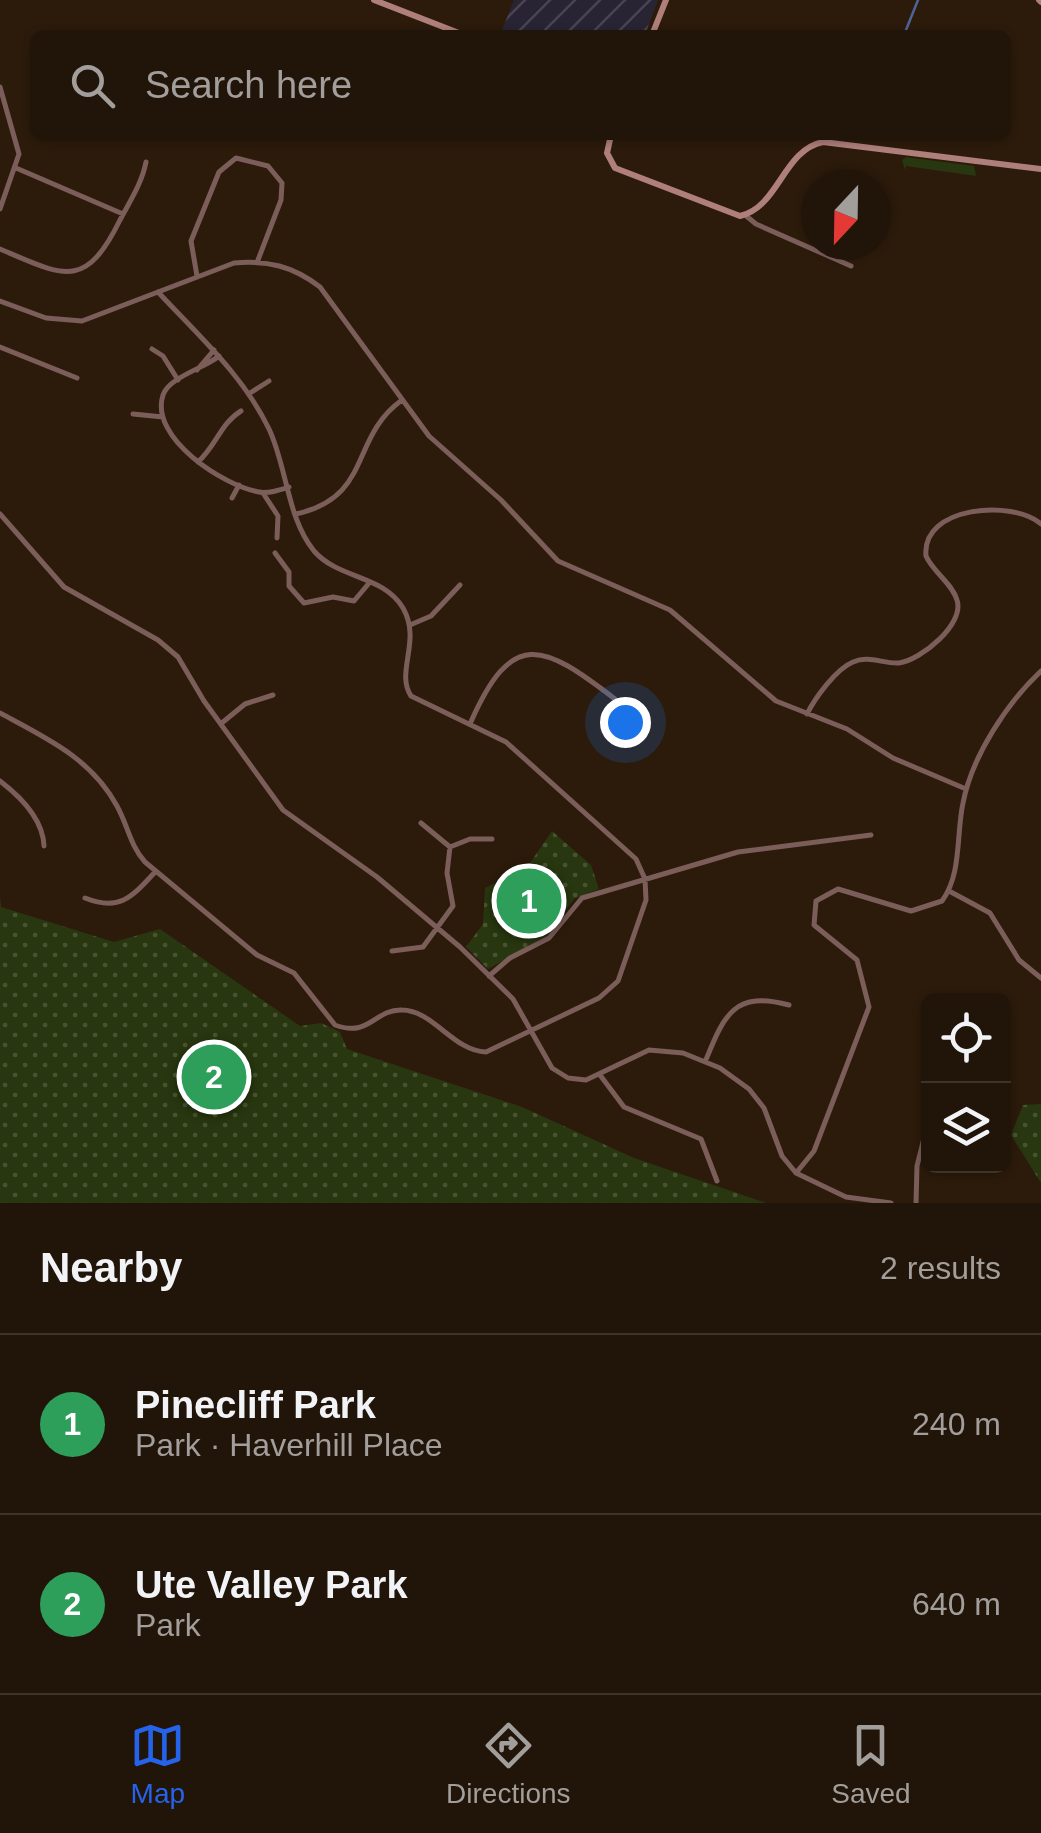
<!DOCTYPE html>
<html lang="en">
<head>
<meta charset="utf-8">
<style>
  :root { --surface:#211408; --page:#291d12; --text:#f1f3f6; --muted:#a29e9c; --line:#3e3329; --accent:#2563eb }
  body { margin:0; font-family:Arial,sans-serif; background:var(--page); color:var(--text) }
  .controls { position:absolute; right:30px; bottom:30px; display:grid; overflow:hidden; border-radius:15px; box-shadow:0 2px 8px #0004 }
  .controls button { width:90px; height:90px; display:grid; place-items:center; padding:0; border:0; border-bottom:2px solid var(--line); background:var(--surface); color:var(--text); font:50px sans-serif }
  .compass { position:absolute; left:801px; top:170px; width:90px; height:90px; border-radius:50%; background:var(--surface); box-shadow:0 2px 8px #0004; rotate:202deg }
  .you { position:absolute; left:625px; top:722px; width:35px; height:35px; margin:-25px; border:8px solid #fff; border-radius:50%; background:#1a73e8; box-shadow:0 0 0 15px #1a73e833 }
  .badge { display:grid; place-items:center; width:65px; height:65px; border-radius:50%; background:var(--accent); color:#fff; font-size:32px; font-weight:700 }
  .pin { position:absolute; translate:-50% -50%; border:5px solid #fff; box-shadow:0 2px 10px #0006 }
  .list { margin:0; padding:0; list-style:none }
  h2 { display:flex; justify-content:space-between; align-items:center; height:130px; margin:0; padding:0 40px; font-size:42px }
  h2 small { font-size:32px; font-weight:400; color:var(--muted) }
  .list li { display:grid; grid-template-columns:65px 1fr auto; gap:30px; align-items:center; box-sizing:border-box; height:180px; padding:0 40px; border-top:2px solid var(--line) }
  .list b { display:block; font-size:38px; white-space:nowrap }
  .list p { margin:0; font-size:32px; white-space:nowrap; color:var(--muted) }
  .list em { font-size:32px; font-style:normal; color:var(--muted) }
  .icon { flex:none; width:55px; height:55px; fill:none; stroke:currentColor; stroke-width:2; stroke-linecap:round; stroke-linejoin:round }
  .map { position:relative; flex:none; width:1041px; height:1203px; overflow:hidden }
  .search { position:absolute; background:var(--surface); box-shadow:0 2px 8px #0004; left:30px; right:30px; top:30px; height:110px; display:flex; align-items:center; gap:25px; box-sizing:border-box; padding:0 35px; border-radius:15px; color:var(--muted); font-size:38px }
  .sheet { height:490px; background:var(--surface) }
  nav { display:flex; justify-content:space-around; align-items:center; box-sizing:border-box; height:140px; border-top:2px solid var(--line); background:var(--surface); font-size:28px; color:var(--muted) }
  nav a { display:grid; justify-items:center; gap:5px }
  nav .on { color:var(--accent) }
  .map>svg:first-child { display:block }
  .industrial { fill:url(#industrial-furrows) }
  .green { fill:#28370f }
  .park { fill:url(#park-dots) }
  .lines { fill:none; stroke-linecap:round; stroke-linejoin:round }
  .stream { stroke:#4c6498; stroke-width:2.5 }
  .street { stroke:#7b5d5a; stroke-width:5 }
  .secondary { stroke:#af7f7b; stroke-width:6 }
</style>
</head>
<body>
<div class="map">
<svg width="1041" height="1203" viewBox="0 0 1041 1203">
  <defs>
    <pattern id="industrial-furrows" width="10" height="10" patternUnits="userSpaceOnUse" patternTransform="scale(2.5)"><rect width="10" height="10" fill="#282434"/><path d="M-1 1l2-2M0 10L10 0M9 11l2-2" fill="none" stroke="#484451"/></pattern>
    <pattern id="park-dots" width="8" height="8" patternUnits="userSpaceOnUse" patternTransform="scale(2.5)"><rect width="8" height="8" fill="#28370f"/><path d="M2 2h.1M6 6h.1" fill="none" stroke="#485431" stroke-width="1.8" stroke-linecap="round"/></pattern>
  </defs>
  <rect width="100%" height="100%" fill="#2c1b0b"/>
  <!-- industrial -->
  <path class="industrial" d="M514 0H658L645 35H500Z"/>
  <!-- green -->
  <path class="green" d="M906 157 974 166 976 176 906 166 905 170 902 160Z"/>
  <!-- park -->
  <path class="park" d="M552 831 591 865 599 889 574 899 548 935 488 969 466 947 483 924 485 888 528 866Z
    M0 896 1 907 114 942 160 929 300 1026 321 1023 340 1032 347 1049 522 1107 634 1158 766 1203H0Z
    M1041 1104V1183L1011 1135 1023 1105Z"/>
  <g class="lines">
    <!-- stream -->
    <path class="stream" d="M904 35 918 0"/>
    <!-- street -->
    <path class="street" d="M0 87 19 154 0 209
      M16 168 123 214
      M745 215 756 224 851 266
      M0 249C64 276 85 291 120 220 130 201 142 183 146 162
      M197 276 191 241 219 172 236 158 268 166 282 183 281 200 258 260
      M0 301 46 318 82 321 234 263C267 260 293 266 320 287L429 436 501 500 558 561 670 610 776 701 847 729 893 758 966 789
      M0 347 77 378
      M152 349 163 356 178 380
      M219 356C205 368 169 377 163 395 149 438 224 486 259 492 269 494 280 490 289 487
      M197 370 214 350
      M250 393 269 381
      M133 414 163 417
      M198 462C216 446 221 423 241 411
      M263 493 278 516 277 538
      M232 498 239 485
      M0 514 64 587 158 640 178 657 204 701 283 810 377 877 460 947 513 999 552 1068 568 1078 586 1080 649 1050 683 1053 720 1068 749 1089 764 1108 782 1156 796 1173 846 1197 891 1203
      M296 514C373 497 349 438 402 400
      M275 553 289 572V586L304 603 333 597 354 601 370 582
      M410 625 431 616 460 585
      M0 713C46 738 91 758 117 806 128 826 130 845 145 862L257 955 294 973 335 1025C370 1038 374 1009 402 1010 433 1010 453 1051 486 1052L599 998 618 981 646 900 645 879 636 859 506 742 411 696C395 672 422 641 403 608 384 575 338 579 314 551 287 518 287 467 269 429 243 375 198 335 158 292
      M807 714C815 698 836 669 853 662 869 655 883 664 899 663 921 660 965 624 957 600 952 583 933 572 926 556 921 506 1013 499 1041 524
      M223 722 245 704 273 695
      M470 724C512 628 542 643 615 699
      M0 781C21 797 43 819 44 846
      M450 847 470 839H492
      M949 891 990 913 1019 960 1041 978
      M85 898C120 912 132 897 156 871
      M392 951 423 947 453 906 447 873 450 847 421 823
      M489 976 510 958 549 938 582 898 738 852 871 835
      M705 1062C724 1016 733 990 789 1005
      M600 1075 624 1107 701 1139 717 1181
      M796 1173 814 1151 869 1007 857 960 814 925 816 901 838 889 911 911 942 901C962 874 956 835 963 803 972 756 1007 703 1041 671
      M916 1203 917 1166 928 1122"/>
    <!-- secondary -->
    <path class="secondary" d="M374 0 464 35
      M1039 0 1041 2
      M652 35 666 0
      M611 135 607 153 615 168 740 216C779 207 783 150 823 142L1041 169"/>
  </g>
</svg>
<div class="controls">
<button><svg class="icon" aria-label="locate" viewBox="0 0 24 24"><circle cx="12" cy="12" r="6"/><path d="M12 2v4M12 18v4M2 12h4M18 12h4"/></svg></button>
<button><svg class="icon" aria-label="layers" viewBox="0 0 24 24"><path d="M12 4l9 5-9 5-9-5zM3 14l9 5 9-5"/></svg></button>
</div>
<svg class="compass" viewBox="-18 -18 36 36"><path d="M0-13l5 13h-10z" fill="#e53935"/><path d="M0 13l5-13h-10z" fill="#a29e9c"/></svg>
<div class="you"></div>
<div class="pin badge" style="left:529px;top:901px;background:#2e9e5b">1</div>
<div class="pin badge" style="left:214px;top:1077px;background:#2e9e5b">2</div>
<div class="search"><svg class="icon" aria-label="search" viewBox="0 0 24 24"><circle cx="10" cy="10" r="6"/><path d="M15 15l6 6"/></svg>Search here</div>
</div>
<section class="sheet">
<h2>Nearby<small>2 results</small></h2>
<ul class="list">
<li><span class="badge" style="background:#2e9e5b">1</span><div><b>Pinecliff Park</b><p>Park · Haverhill Place</p></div><em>240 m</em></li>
<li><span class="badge" style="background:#2e9e5b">2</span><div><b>Ute Valley Park</b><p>Park</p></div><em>640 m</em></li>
</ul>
</section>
<nav>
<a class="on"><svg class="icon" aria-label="map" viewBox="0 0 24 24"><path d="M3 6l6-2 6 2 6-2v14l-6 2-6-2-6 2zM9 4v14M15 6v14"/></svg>Map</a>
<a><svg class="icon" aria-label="directions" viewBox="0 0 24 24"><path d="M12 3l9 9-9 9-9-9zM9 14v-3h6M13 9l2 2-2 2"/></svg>Directions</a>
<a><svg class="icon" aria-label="saved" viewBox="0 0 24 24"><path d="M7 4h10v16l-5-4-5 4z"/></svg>Saved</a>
</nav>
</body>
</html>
